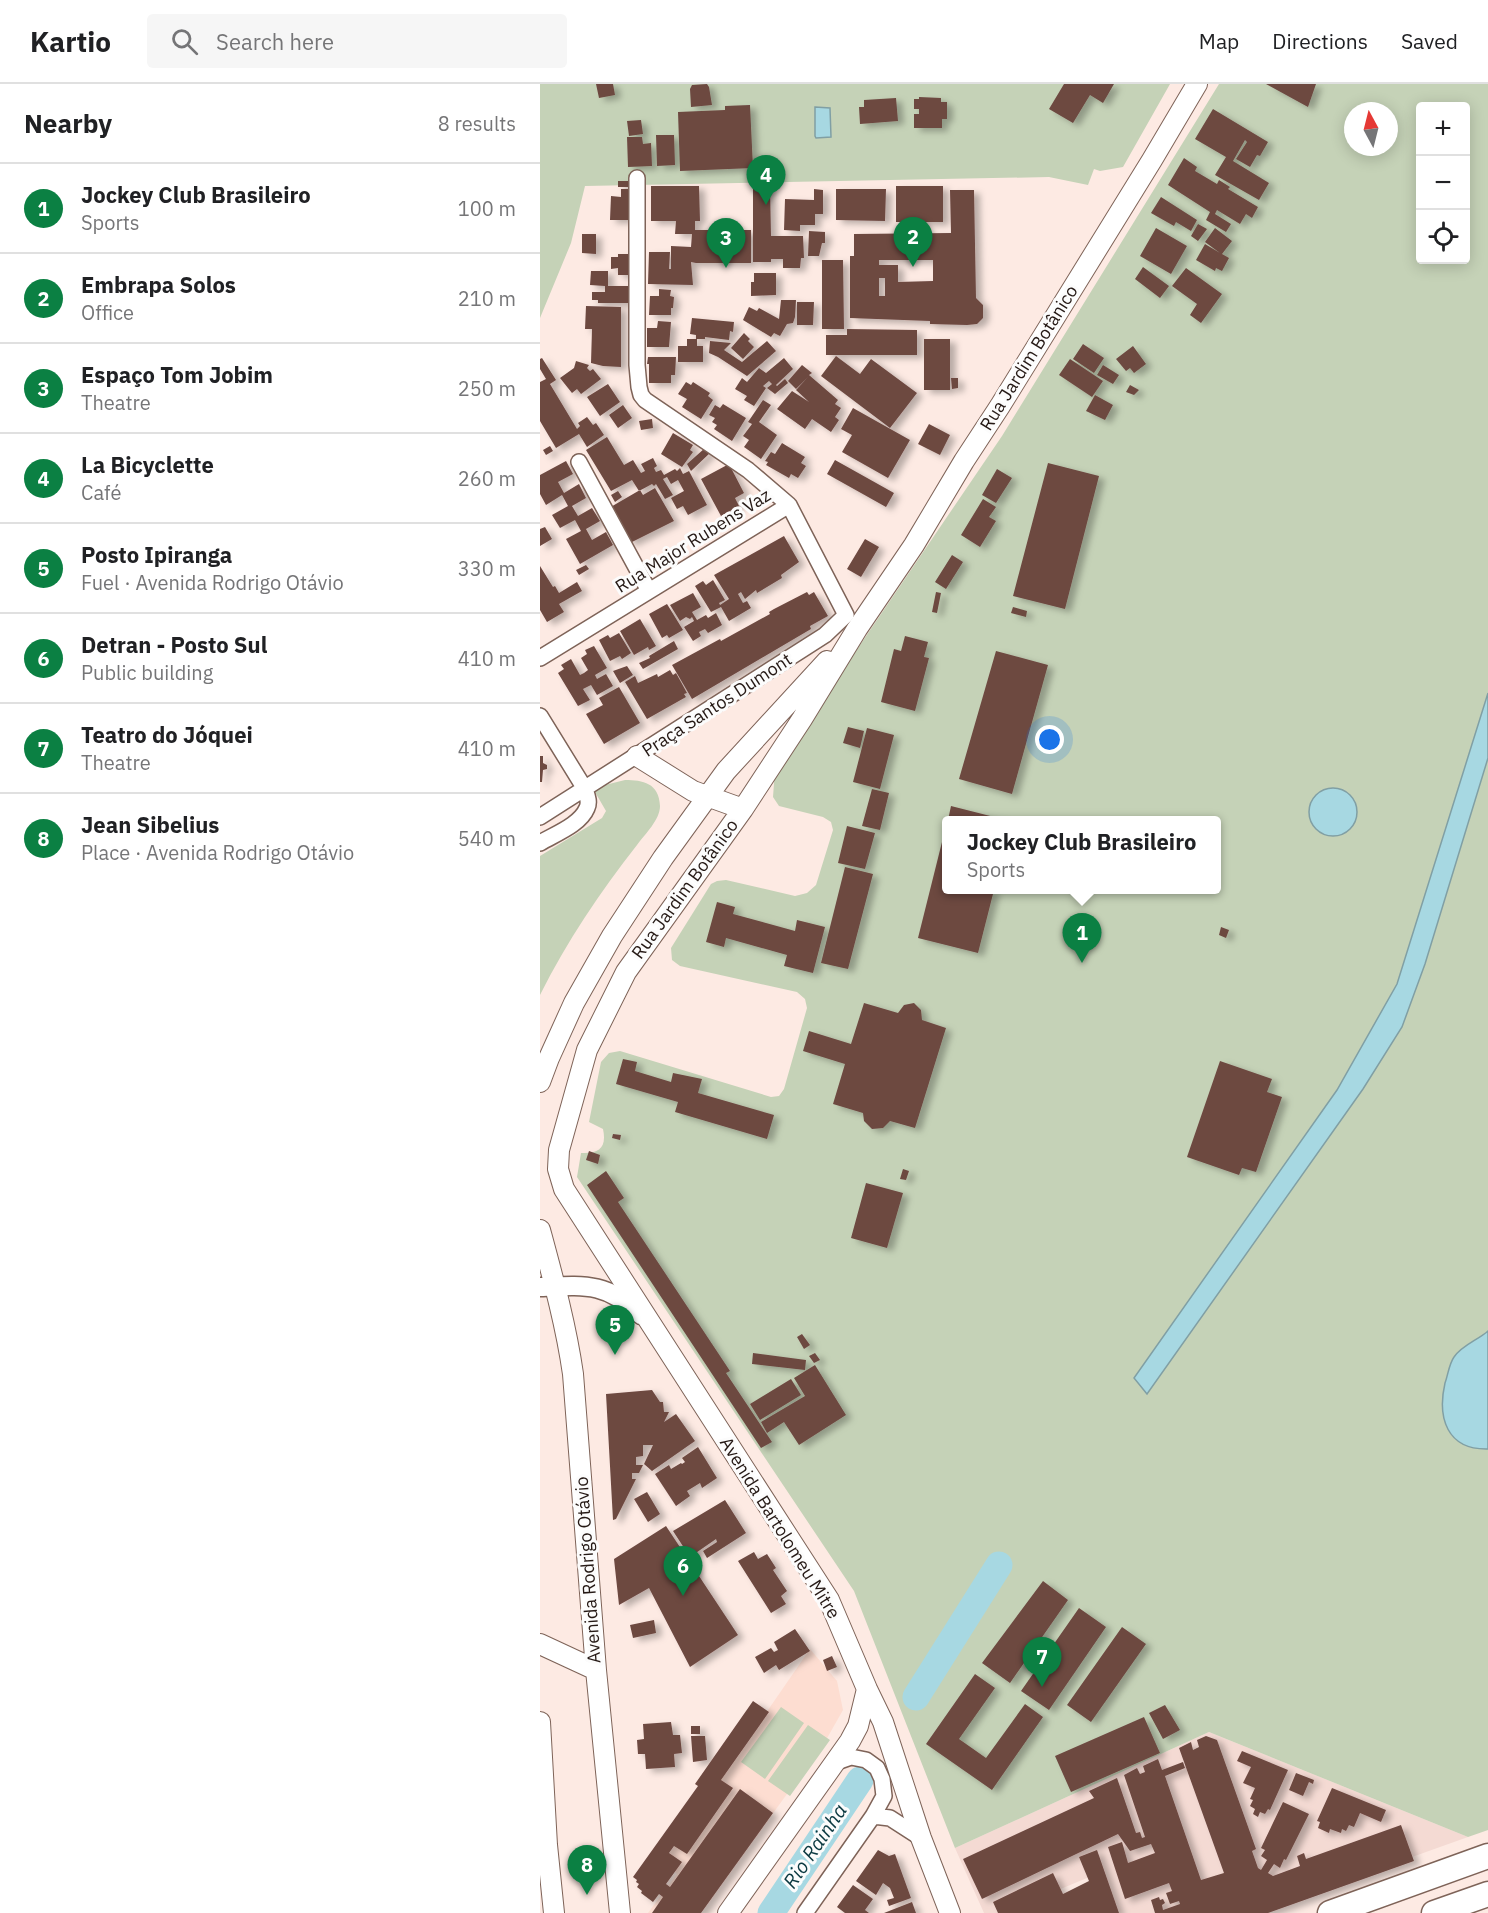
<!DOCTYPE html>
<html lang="en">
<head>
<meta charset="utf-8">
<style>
  :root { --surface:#fff; --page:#f6f6f6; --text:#202124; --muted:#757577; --line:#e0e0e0; --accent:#0b8043 }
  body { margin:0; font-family:"IBM Plex Sans",sans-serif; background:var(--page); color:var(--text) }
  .controls { position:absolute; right:18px; top:18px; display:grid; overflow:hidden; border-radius:6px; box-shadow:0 3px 15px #0003 }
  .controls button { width:54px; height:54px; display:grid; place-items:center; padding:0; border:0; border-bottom:2px solid var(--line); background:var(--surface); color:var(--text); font:30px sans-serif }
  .compass { position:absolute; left:804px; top:18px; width:54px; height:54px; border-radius:50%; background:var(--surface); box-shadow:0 3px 15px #0003; rotate:353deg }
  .you { position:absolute; left:510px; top:656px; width:21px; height:21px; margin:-15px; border:4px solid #fff; border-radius:50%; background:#1a73e8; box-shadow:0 0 0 9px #1a73e833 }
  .badge { display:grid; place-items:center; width:39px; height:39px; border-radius:50%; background:var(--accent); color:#fff; font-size:20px; font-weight:700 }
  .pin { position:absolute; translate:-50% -50px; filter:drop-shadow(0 2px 3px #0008) }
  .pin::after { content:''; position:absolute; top:32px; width:21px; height:18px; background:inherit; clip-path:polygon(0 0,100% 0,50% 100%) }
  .popup { position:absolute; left:402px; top:732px; width:279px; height:78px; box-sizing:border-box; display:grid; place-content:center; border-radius:6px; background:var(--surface); filter:drop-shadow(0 2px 4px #0005); font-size:20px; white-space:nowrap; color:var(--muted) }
  .popup b { font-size:22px; color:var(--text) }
  .popup::after { content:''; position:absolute; left:50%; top:100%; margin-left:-12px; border:12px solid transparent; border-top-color:var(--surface) }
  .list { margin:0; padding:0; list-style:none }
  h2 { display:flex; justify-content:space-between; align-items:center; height:78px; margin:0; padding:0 24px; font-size:26px }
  h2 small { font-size:20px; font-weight:400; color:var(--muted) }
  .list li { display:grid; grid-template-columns:39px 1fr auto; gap:18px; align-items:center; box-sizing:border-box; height:90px; padding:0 24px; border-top:2px solid var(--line) }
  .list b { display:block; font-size:22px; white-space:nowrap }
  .list p { margin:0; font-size:20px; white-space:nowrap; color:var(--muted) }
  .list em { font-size:20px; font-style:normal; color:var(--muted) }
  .icon { flex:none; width:33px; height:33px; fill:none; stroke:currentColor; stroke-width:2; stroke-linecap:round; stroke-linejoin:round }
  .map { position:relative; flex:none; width:948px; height:1829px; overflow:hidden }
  header { display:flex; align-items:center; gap:36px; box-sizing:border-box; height:84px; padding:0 30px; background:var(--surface); border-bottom:2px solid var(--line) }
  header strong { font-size:28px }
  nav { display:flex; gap:33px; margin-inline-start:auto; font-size:21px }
  .search { width:420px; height:54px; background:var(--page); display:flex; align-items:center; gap:15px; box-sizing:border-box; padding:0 21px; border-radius:6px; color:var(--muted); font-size:22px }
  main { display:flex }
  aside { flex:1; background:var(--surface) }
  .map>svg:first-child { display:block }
  .built { fill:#fdddd1 }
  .medical { fill:#f4dad3 }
  .green { fill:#c5d2b7; fill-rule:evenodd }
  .water { fill:#a7d8e2; stroke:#809fa4; stroke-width:1.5 }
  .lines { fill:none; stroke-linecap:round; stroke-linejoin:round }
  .river { stroke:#a7d8e2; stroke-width:27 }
  .building { fill:#6d4841; fill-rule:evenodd; filter:url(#shadow) }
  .minor-casing { stroke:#7e6358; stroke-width:18 }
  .tertiary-casing { stroke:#7e6358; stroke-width:21 }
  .secondary-casing { stroke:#7e6358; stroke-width:22 }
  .trunk-casing { stroke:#7e6358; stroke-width:27 }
  .minor { stroke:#fff; stroke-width:15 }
  .tertiary { stroke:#fff; stroke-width:18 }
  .secondary { stroke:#fff; stroke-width:20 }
  .trunk { stroke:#fff; stroke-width:24 }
  .labels { text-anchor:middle; stroke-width:6; stroke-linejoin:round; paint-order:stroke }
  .street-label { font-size:18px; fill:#251915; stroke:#fcfcfc }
  .water-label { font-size:20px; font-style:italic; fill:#0b3941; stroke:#fcfcfc }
</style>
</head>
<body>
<header>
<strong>Kartio</strong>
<div class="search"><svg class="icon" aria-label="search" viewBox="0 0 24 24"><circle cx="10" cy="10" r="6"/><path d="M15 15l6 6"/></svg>Search here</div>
<nav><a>Map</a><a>Directions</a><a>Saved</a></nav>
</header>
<main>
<aside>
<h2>Nearby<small>8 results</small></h2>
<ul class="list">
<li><span class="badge">1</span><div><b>Jockey Club Brasileiro</b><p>Sports</p></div><em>100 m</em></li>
<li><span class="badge">2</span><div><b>Embrapa Solos</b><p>Office</p></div><em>210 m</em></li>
<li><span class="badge">3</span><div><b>Espaço Tom Jobim</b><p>Theatre</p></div><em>250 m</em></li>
<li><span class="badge">4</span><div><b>La Bicyclette</b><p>Café</p></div><em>260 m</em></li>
<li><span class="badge">5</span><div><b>Posto Ipiranga</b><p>Fuel · Avenida Rodrigo Otávio</p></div><em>330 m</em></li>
<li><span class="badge">6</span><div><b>Detran - Posto Sul</b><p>Public building</p></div><em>410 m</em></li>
<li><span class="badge">7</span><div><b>Teatro do Jóquei</b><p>Theatre</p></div><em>410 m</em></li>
<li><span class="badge">8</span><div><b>Jean Sibelius</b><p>Place · Avenida Rodrigo Otávio</p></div><em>540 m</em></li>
</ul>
</aside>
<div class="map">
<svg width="948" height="1829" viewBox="0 0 948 1829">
  <defs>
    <filter id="shadow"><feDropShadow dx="6" dy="3.5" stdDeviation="3" flood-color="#0004"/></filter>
  </defs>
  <rect width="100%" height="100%" fill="#fdeae3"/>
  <!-- built -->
  <path class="built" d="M270 1565 297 1597 303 1626 286 1656 161 1829H108L137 1790 124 1777Z"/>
  <!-- medical -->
  <path class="medical" d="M669 1648 928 1753 715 1829H575L559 1789 463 1829H444L415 1764Z"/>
  <!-- green -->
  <path class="green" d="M0 0H630L583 83 560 87 554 85 548 101 509 93 45 102 31 159 0 234Z
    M679 0H948V1746L928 1753 669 1648 415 1764 314 1507 37 1093 41 1069C59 1070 67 1064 63 1045L49 1038 61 978 69 969 80 967 231 1013 239 1012 244 1005 267 924 265 915 257 908 140 882 132 876 131 864 171 800 177 797 186 796 255 812 267 809 276 801 293 746 291 738 283 733 239 722 233 713 235 686 462 352ZM880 22H926V176H880ZM813 27H849V63H813ZM407 736H677V806H407Z
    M85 696C103 696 119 699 120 722 120 736 105 750 97 761 60 808 27 857 0 911V772L62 734 66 727 55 708 65 701Z
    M241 1623 264 1639 225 1695 201 1678Z
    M268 1641 290 1656 250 1712 228 1697Z"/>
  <!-- water -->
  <path class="water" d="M275 23 290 24 291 53 276 54 275 52Z
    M948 609V674L885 880 862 943 823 1005 607 1310 594 1294 797 1006 857 900Z
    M769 728a24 24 0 1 1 48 0a24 24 0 1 1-48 0Z
    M948 1247V1365C907 1366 897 1334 905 1299 908 1291 909 1280 914 1273 922 1261 938 1256 948 1247Z"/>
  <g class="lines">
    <!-- river -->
    <path class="river" d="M376 1613 459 1481
      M231 1829 320 1696"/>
  </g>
  <!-- building -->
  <path class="building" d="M56 0H73L75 11 59 14Z
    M167 0 169 3 172 21 151 23 150 5 152 1Z
    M524 0H574L563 19 550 11 533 39 509 25Z
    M726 0H776L768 23Z
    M379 13 401 14V18H407V35H402V44H374V30H379V25H374V15H379Z
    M356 14 358 37 320 40 319 23H324V16Z
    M210 21 213 84 140 87 138 28 185 26V22Z
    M673 25 728 58 720 72 717 71 710 83 696 75 707 58 705 56 693 77 729 99 719 116 675 91 686 73 655 55Z
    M101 36 103 50 89 52 87 37Z
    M116 51H134L135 81 117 82Z
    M87 53H102L103 60 111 59 112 82 88 83Z
    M644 74 657 83 655 87 677 100 679 96 690 103 688 105 718 123 712 134 706 130 700 140 677 126 675 130 691 140 686 148 666 136 670 128 628 101Z
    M78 97H91V103H78Z
    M230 101 231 152H263L264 174H261L260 184H243V175H231V178H213V102Z
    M111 102H159L160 137H155V146H211V179H156L151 178 153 201 108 200 109 168H130L129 185H131V162L151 163 152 150H135L136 137H111Z
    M356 102H403V138H356Z
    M81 105H91V136H70L71 112 81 113Z
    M274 105 283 106V130H275V141H260V147L244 146 245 115 274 116Z
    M296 105H346L345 137 296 136Z
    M410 106H434L436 214 443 221V234L437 240 427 241 390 240V237L310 234V172H314V150L411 149ZM339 176H393V197L358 198V181H339ZM339 194H345V212H339Z
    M621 113 657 136 651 147 636 138 634 142 611 129Z
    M658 140 667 145 658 157 651 152Z
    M616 144 647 162 631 190 600 172Z
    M675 144 692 157 682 170 689 174 682 187 676 184 675 187 656 176 665 160 680 169 665 158Z
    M269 147 285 148V159H282L279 172H268Z
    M42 150H56V170L42 169Z
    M78 170H88V191H78V184L71 185V173H78Z
    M282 176H303L304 245H282Z
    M603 183 629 202 620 214 595 195Z
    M646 184 682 210 661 239 650 231 657 220 632 202Z
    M51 187H68V202H88V219H58V216H52V208H65V202L50 201Z
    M214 189H236V211L211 212V198H214Z
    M119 205 131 206 130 212 134 213 133 224H131V231H109L110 212H119Z
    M241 216H256L255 233 253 239 247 240 240 252 234 249 231 253 203 236 209 223 217 227 219 224 239 235Z
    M257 218H274L273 241H257Z
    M46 222 81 223V283L63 282 51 279 52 245H45Z
    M152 234 194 238 193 248 190 247 189 256 165 253V255H157V262H163V278H138V262H147V255H156V251L150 250Z
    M118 237 131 238 129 263H107V244H117Z
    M307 245 377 246V271H286V251H307Z
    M204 249 210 255 208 257 214 263 203 275 191 264Z
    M384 255H410V306H384Z
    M170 257 191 259 184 266 202 278 227 257 236 267 207 292 178 273 169 269Z
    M543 260 564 274 554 289 533 275Z
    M593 262 606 280 594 289 590 284 586 287 576 275Z
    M296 272 320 290 331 275 377 309 350 344 281 292Z
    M108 273H136L135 291H131V299H109V280H107Z
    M2 274 16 296 10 300 37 345 40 342 38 339 47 333 53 341 56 339 64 351 47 363 39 350 16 364 0 337V298L6 295 0 285V275Z
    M244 274 253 285 236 301 237 302 245 295 248 299 235 310 227 304 232 300 229 297 223 302 226 304 214 322 204 316 207 312 195 305 202 294 207 298 219 284 226 289Z
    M530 275 563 297 552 313 519 291Z
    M36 277 49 281 47 284 50 287 53 285 61 295 41 310 37 305 32 309 20 294 34 284Z
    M262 281 272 289 269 291 298 316 295 320 301 324 295 333 299 336 291 348 272 335 265 345 237 325 252 307 269 318 256 306 268 293 256 305 248 297Z
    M563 281 579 291 573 300 557 291Z
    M411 294H418V304L412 305Z
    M146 298 151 301 153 298 170 309 168 312 173 316 161 335 142 323 147 315 138 310Z
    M68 300 80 318 60 332 47 313Z
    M590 301 599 306 594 311 586 308Z
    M555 311 573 321 565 336 546 327Z
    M223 316 231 321 219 338 237 351 221 375 204 363 209 356 203 352 212 340 208 338Z
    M183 320 206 334 192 357 174 345 177 341 172 338 175 334 169 331 175 321 180 324Z
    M83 321 92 334 78 344 69 331Z
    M313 324 370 356 348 394 302 368 312 351 301 345Z
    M112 335 113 344 101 346 99 337Z
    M389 340 410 351 400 371 378 360Z
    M133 349 153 361 150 366 153 368 142 383 121 370Z
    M67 353 84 381 93 376 101 389 105 387 101 380 113 374 117 382 114 384 116 388 121 386 124 391 135 385 137 387 140 384 143 390 149 387 167 421 148 431 143 422 137 425 131 414 144 407 138 396 131 400 127 393 123 395 133 411 125 415 116 400 114 402 112 400 99 407 92 396 71 407 46 366Z
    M242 359 265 373 261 379 266 382 258 394 251 390 249 394 226 381 228 378 225 377 231 368 235 370Z
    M10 362 13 367 6 371 3 366Z
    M165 364 171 368 151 387 147 380Z
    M295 376 354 409 346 423 287 390Z
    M26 377 33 390 18 398 24 409 39 400 46 414 32 422 38 432 52 424 60 437 46 445 52 456 66 448 73 461 40 480 26 455 41 447 35 436 20 444 12 431 28 422 22 411 6 421 0 410V391Z
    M508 379 559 392 525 525 473 512Z
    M189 380 204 409 195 414 199 422 181 432 161 395Z
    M457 385 472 394 456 419 442 411Z
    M115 404 134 437 90 459 69 424 100 406 103 411Z
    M78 407 82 413 75 418 71 411Z
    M443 415 456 423 449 433 456 437 440 463 421 451Z
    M5 443 12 455 0 462V445Z
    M244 452 259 478 241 491 242 494 217 509 216 506 205 515 201 508 198 510 203 519 207 517 211 524 189 537 181 523 171 528 155 502 163 497 166 501 173 496 185 516 179 519 181 523 180 521 189 515 174 491Z
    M325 455 339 463 321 493 307 485Z
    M412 471 423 478 406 505 395 498Z
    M46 481 49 485 39 491 36 486Z
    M0 482 13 503 15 502 19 509 37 498 42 507 19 520 24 528 7 538 0 526Z
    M267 508 269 511 274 508 288 532 270 542 271 545 152 615 132 581 180 555 181 557 230 530 229 528 234 525Z
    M396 508 401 509 397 529 392 528Z
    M153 509 161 523 152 528 157 536 166 531 168 534 176 529 182 541 168 549 165 545 159 548 161 552 153 557 144 543 154 537 152 533 150 535 146 533 140 537 130 521Z
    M127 520 143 546 129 554 127 551 122 554 109 530Z
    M473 523 487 527 486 533 471 529Z
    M100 535 116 562 109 566 108 563 94 571 80 547Z
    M79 549 91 569 82 575 80 572 70 577 59 556 68 551 70 554Z
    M365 552 388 558 384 573 389 574 375 627 341 618 354 565 361 567Z
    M134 557 138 565 103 585 99 579 110 574 109 572Z
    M54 562 67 584 55 591 57 595 66 590 73 602 57 611 51 601 43 605 50 616 38 622 18 589 24 585 21 581 31 575 40 591 44 589 48 586 41 574 47 570 45 566Z
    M456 567 508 581 472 710 419 695Z
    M87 582 93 591 80 599 73 587Z
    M130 586 133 591 136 589 141 598 147 609 144 610 146 613 107 635 85 598 95 592 98 599 117 590 118 593Z
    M79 603 100 639 64 660 46 630 63 621 59 614Z
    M308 643 324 647 320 664 303 659Z
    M327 644 354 651 340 705 313 698Z
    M0 672H3V679L7 681V685L3 686 2 698H0Z
    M332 705 349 709 340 746 322 742Z
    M411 722 466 736H408Z
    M307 742 335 749 325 785 298 779Z
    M406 742 407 806H454L438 869 378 854Z
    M305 783 333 790 308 885 281 879Z
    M177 818 195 823 193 830 255 847 257 836 285 843 273 889 244 882 247 871 186 854 184 863 166 858Z
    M681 843 689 846 686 854 679 851Z
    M324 919 358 929 364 921 374 919 381 926 382 936 406 944 375 1044 350 1037 343 1044 332 1045 324 1037 323 1029 293 1020 305 980 263 967 269 947 311 960Z
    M83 975 97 978 95 987 131 998 133 989 162 995 158 1009 234 1031 227 1055 135 1028 138 1018 76 1000Z
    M680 977 732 995 727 1008 742 1013 716 1088 702 1084 699 1091 647 1073Z
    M73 1050 81 1051 80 1056 72 1054Z
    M49 1067 60 1071 58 1080 46 1076Z
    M363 1085 369 1087 366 1096 360 1095Z
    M66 1087 84 1114 78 1118 190 1287 186 1289 232 1358 221 1364 47 1101Z
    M326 1099 363 1109 347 1164 311 1154Z
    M262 1250 270 1261 264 1265 257 1253Z
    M213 1269 266 1276 265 1286 212 1280Z
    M275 1269 280 1276 274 1279 269 1272Z
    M275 1281 306 1331 259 1361 244 1338 227 1349 221 1338 265 1312 254 1294Z
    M251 1295 261 1311 220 1336 210 1320Z
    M112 1306 120 1318H123L124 1328H129L124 1338 136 1330 155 1357 112 1387 104 1380 113 1361H103V1372L96 1373V1381H103L99 1389H92V1395H96L76 1435 73 1436 66 1310Z
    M158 1363 177 1394 162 1404 160 1399 147 1407 150 1412 136 1422 115 1390 129 1381 131 1385 141 1379 142 1380 145 1378 142 1374Z
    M107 1408 120 1430 108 1438 94 1415Z
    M185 1416 206 1449 167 1474 163 1467 177 1458 176 1455 150 1473 133 1447Z
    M126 1442 198 1551 150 1583 109 1504 79 1521 74 1475Z
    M214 1468 218 1475 227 1470 236 1484 233 1486 247 1507 241 1512 246 1520 231 1529 198 1477Z
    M503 1497 528 1516 470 1599 442 1579Z
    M539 1524 566 1543 509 1626 481 1607Z
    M114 1536 116 1549 93 1554 90 1541Z
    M582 1543 606 1560 551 1638 527 1621Z
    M255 1545 270 1567 239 1586 236 1581 224 1589 215 1573 231 1564 234 1568 238 1566 234 1558Z
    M292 1572 297 1583 287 1587 283 1576Z
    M435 1590 455 1604 419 1655 446 1674 485 1620 503 1633 452 1706 386 1660Z
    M213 1617 229 1628 181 1696 193 1704 147 1770 134 1762 129 1769 142 1778 126 1800 130 1803 200 1705 233 1729 161 1829H112L123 1813 119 1810 113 1818 101 1809 102 1807 97 1803 99 1800 96 1798 97 1796 93 1793 158 1702 155 1700Z
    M625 1621 640 1646 623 1655 609 1629Z
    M604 1633 620 1669 531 1708 515 1672Z
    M131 1638 133 1651H140L142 1669 134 1670 135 1683 106 1685 105 1670H98L97 1656 104 1655 103 1640Z
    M151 1642H160V1650H151Z
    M151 1652H165L167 1676 153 1678Z
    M666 1652 677 1656 716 1765 712 1767 718 1784 721 1786 727 1776 721 1772 725 1766 721 1764 743 1718 769 1730 746 1776 744 1775 740 1784 734 1780 728 1789 733 1792 760 1782 757 1772 764 1769 766 1775 861 1741 874 1777 728 1829H615L611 1816 619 1813 620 1816 623 1815 625 1819 622 1821 623 1826 640 1820 639 1817 630 1820 626 1809 632 1807 629 1799 585 1815 568 1763 582 1758 588 1779 615 1769 611 1760 590 1767 578 1750 442 1815 423 1775 554 1714 549 1707 577 1694 596 1749 600 1748 602 1754 605 1753 584 1691 597 1684 600 1690 605 1688 603 1682 618 1675 622 1686 643 1678 645 1684 625 1692 661 1796 684 1789 639 1664 651 1658 653 1666 659 1663 657 1656Z
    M702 1667 748 1686 730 1726 728 1725 725 1730 720 1728 718 1733 713 1730 715 1725 710 1722 713 1716 710 1715 715 1704 703 1699 711 1683 697 1677Z
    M756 1689 774 1696 773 1700 769 1698 763 1712 749 1706Z
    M792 1704 846 1726 841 1738 820 1729 814 1743 809 1741 806 1747 802 1745 801 1749 790 1745 789 1749 778 1744 780 1738 777 1737Z
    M338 1766 349 1772 355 1770 371 1814 349 1822 347 1816 354 1814 350 1804 343 1799 336 1811 316 1797Z
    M557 1766 579 1829H458L453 1818 513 1789 523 1810 549 1797 539 1773Z
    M313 1801 333 1815 325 1826 329 1829H305L297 1823Z
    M372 1818 376 1829H344Z"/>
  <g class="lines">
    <defs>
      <path id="minor" d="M97 94V281L99 303 101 311 105 316 208 386 249 421
        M39 378 109 507
        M0 574 249 421 306 531 285 551 0 733
        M0 632 45 705C47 711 50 718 47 724 40 741 15 750 0 759
        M333 1732 350 1734 381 1754
        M265 1829 333 1732 344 1712 342 1695 337 1684 326 1676 311 1673 294 1679"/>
      <path id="tertiary" d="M0 1203C45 1201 67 1198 101 1231"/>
      <path id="secondary" d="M97 672 153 707 203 725
        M0 998 9 974 34 919 72 852 123 774 186 687 287 577
        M0 1146C13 1194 26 1241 33 1290L56 1586 80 1829
        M0 1560 56 1586
        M0 1638 7 1761 14 1829
        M188 1829 310 1657 318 1642 327 1605
        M410 1829 381 1754 343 1638 327 1605 289 1516 24 1105 18 1085 19 1066 47 966 86 888 203 725 262 635 317 545 374 461 424 377 460 322 612 76 657 0"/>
      <path id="trunk" d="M790 1829 948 1772
        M894 1829 948 1810"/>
    </defs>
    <!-- minor casing -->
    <use href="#minor" class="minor-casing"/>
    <!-- tertiary casing -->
    <use href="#tertiary" class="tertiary-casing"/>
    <!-- secondary casing -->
    <use href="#secondary" class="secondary-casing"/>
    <!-- trunk casing -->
    <use href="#trunk" class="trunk-casing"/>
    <!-- minor -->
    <use href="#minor" class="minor"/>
    <!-- tertiary -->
    <use href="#tertiary" class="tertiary"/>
    <!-- secondary -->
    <use href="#secondary" class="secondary"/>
    <!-- trunk -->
    <use href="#trunk" class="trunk"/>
  </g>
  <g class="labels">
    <!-- street labels -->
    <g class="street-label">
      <text transform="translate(489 274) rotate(-58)" y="6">Rua Jardim Botânico</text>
      <text transform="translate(153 457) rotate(-32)" y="6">Rua Major Rubens Vaz</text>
      <text transform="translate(177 621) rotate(-33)" y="6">Praça Santos Dumont</text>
      <text transform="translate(145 805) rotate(-54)" y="6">Rua Jardim Botânico</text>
      <text transform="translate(240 1444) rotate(58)" y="6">Avenida Bartolomeu Mitre</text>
      <text transform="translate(48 1486) rotate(-94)" y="6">Avenida Rodrigo Otávio</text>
    </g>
    <!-- water labels -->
    <g class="water-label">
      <text transform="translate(275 1762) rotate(-56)" y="7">Rio Rainha</text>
    </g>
  </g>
</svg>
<div class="controls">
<button>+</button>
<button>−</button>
<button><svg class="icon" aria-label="locate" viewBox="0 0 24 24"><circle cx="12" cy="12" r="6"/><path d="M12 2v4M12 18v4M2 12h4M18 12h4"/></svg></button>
</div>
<svg class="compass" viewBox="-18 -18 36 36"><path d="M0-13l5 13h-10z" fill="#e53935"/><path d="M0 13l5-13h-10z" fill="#757577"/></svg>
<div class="you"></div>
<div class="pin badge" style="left:542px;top:879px">1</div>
<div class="popup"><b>Jockey Club Brasileiro</b>Sports</div>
<div class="pin badge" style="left:373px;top:183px">2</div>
<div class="pin badge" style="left:186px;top:184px">3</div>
<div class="pin badge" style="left:226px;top:121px">4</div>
<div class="pin badge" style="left:75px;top:1271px">5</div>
<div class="pin badge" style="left:143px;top:1512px">6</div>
<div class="pin badge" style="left:502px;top:1603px">7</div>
<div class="pin badge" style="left:47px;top:1811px">8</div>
</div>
</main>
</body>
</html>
